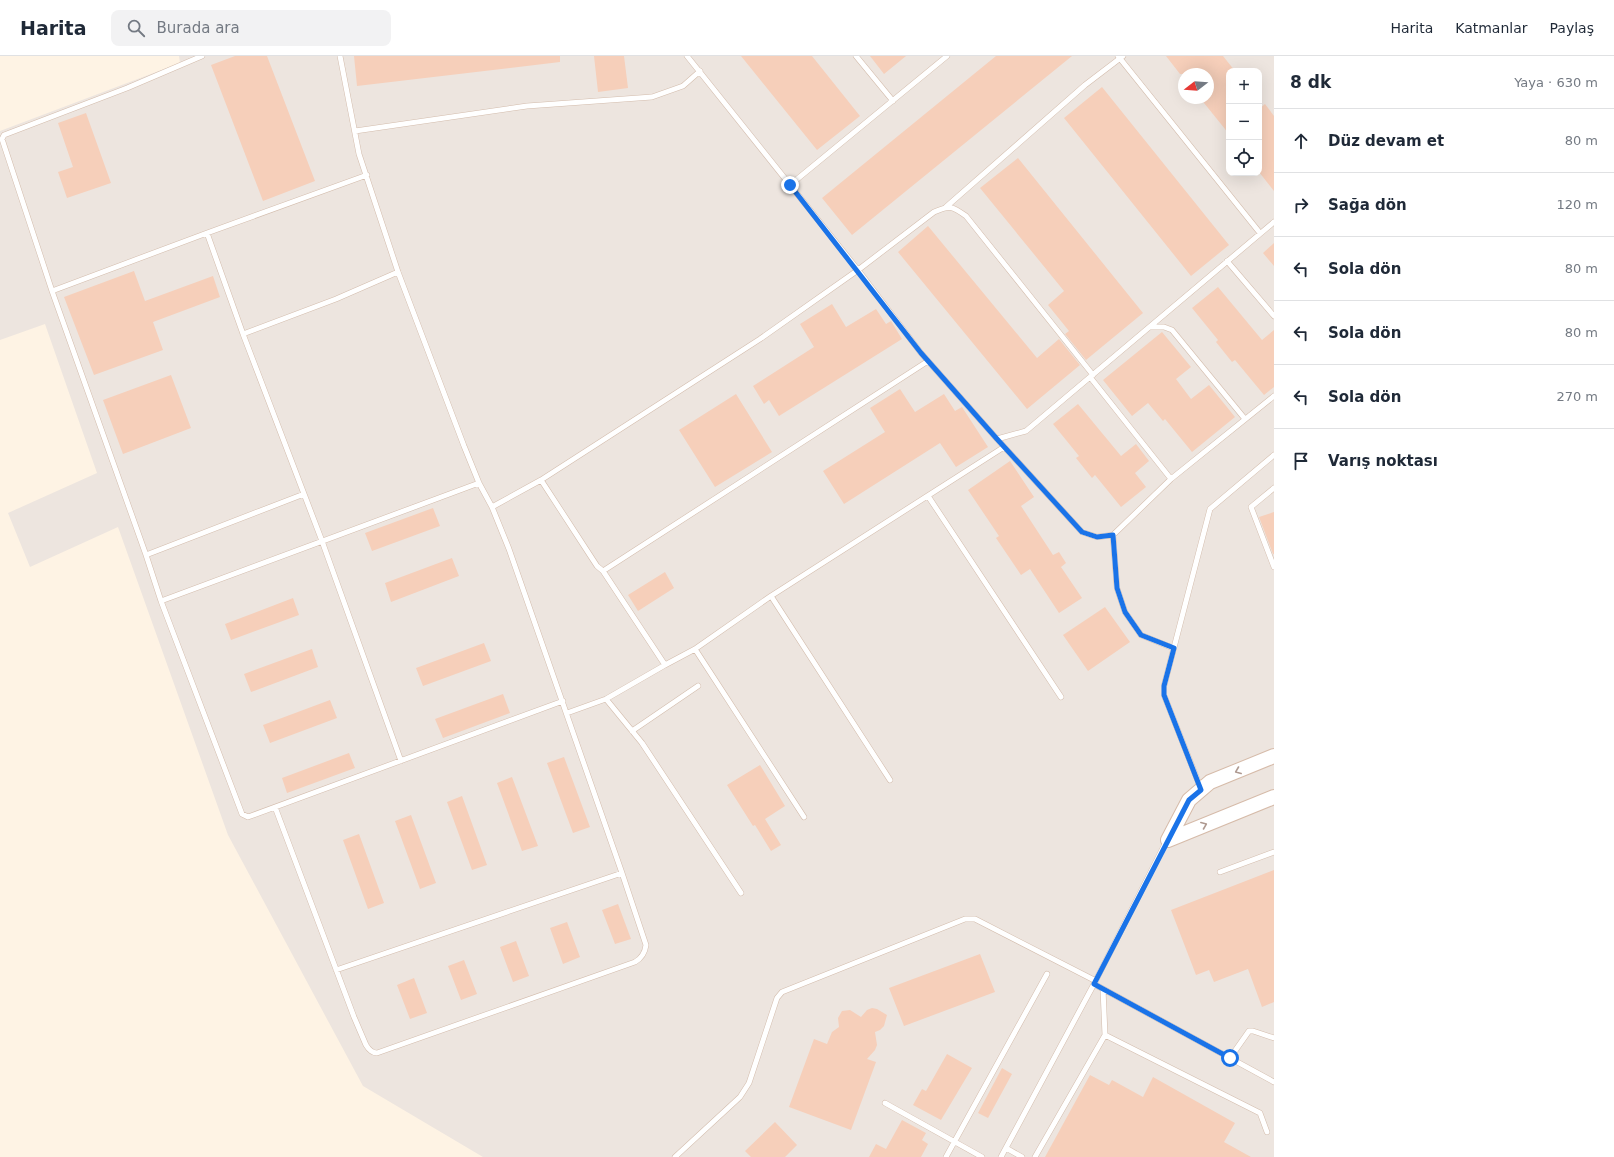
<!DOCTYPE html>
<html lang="tr">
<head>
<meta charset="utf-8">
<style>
  :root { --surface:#fff; --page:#f2f2f3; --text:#1f2937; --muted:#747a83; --line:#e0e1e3 }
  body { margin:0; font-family:"DejaVu Sans",sans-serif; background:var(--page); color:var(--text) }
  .controls { position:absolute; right:12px; top:12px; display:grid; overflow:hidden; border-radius:8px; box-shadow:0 4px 16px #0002 }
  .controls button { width:36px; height:36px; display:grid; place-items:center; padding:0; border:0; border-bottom:1px solid var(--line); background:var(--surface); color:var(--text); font:20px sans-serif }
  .compass { position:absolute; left:1178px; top:12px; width:36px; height:36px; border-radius:50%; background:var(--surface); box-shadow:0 4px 16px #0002; rotate:253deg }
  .stop { position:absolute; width:12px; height:12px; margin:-9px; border:3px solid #1a73e8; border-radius:50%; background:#fff }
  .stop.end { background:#1a73e8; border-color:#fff; box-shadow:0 1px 4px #0008 }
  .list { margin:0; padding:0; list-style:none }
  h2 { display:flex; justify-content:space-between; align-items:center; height:52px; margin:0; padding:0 16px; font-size:17px }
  h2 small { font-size:13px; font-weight:400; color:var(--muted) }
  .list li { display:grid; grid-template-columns:26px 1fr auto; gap:12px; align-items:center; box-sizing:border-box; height:64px; padding:0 16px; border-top:1px solid var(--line) }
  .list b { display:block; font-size:15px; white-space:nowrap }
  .list em { font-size:13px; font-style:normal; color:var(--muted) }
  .icon { flex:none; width:22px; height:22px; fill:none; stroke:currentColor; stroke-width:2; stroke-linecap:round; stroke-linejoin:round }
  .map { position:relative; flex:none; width:1274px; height:1101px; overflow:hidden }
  header { display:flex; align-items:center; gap:24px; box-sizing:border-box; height:56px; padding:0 20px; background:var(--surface); border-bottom:1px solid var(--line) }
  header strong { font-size:19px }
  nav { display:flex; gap:22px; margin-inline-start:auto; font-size:14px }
  .search { width:280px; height:36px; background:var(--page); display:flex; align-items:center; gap:10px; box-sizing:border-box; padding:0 14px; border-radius:8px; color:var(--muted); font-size:15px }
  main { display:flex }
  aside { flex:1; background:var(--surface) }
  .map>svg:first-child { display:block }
  .industrial { fill:#ede5df; fill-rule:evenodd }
  .building { fill:#f6cfba }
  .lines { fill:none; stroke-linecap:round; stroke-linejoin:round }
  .lane-casing { stroke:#d3bcac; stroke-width:6 }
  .secondary-casing { stroke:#d6bba9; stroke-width:16 }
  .lane { stroke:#fff; stroke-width:5 }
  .secondary { stroke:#fff; stroke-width:14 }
  .oneway { stroke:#af9a91 }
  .route { stroke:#1a73e8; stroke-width:5 }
</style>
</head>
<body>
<header>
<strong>Harita</strong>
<div class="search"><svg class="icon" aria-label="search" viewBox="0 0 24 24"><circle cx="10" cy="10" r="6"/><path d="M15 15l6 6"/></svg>Burada ara</div>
<nav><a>Harita</a><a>Katmanlar</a><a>Paylaş</a></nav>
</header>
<main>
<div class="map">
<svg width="1274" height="1101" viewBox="0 0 1274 1101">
  <rect width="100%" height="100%" fill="#fef3e4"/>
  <!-- industrial -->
  <path class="industrial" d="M179 0H1274V1101H483L363 1030 228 779 118 471 30 511 8 457 97 417 45 268 0 284V75L180 7ZM1229 15H1259V117H1229ZM1184 18H1208V42H1184Z"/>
  <!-- building -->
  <path class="building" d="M235 0H267L315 125 263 145 211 9Z
    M354 0H560V6L357 30Z
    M594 0H624L628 32 598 36Z
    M741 0H812L860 60 817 94Z
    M870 0H906L884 18Z
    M996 0H1072L852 179 822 142Z
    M1166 0H1223L1235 15H1229V78L1200 42H1208V18H1180Z
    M1102 31 1229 189 1191 220 1064 62Z
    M1265 48 1274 60V135L1259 116V53Z
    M86 57 111 127 67 142 58 116 73 111 58 67Z
    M1018 102 1143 257 1086 304 1065 278 1069 275 1048 249 1064 235 980 132Z
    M928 170 1037 302 1059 283 1080 309 1027 353 898 196Z
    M1274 187V210L1263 197Z
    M134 215 145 245 213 220 220 241 153 266 163 294 94 319 64 241Z
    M1218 231 1262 284 1274 274V331L1264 339 1235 304 1232 306 1216 286 1218 284 1192 252Z
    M832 248 846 271 876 253 886 268 891 265 902 283 779 360 769 344 764 348 753 330 814 291 800 268Z
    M1162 276 1191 311 1176 323 1191 343 1209 329 1235 361 1192 396 1165 363 1163 365 1148 347 1132 360 1103 324Z
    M171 319 191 372 123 398 103 344Z
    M900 333 915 356 944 338 955 355 962 351 988 391 956 411 940 387 844 448 823 415 885 376 870 352Z
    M736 338 772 396 715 431 679 374Z
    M1078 348 1121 400 1136 388 1149 405 1135 417 1146 431 1121 451 1095 419 1092 422 1076 402 1079 400 1053 368Z
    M1010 405 1034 441 1021 450 1053 499 1059 496 1066 507 1061 511 1082 542 1059 557 1030 513 1021 519 996 482 999 480 968 434Z
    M433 452 440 470 372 495 365 477Z
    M1274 456V498H1273L1259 461Z
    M452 502 459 520 391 546 385 527Z
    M665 516 674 532 638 555 628 539Z
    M293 542 299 559 231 584 225 568Z
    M1105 551 1130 586 1088 615 1063 579Z
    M484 587 491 605 423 630 416 612Z
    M312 593 318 611 251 636 244 618Z
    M503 638 510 657 443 682 435 663Z
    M330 644 337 662 270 687 263 669Z
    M349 697 355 712 287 737 282 722Z
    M564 701 590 771 573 777 547 707Z
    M760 709 785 750 765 763 781 789 771 795 755 769 753 770 727 729Z
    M512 721 538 790 522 795 497 727Z
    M462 740 487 809 472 814 447 746Z
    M411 759 436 827 420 833 395 765Z
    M359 778 384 847 368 853 343 784Z
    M1274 814V946L1262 951 1248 913 1214 926 1209 914 1196 919 1171 854Z
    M618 848 631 883 615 888 602 854Z
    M567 866 580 901 563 908 550 872Z
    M516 885 529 920 513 926 500 891Z
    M980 898 995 936 904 970 889 932Z
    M464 904 477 938 461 944 448 910Z
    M414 922 427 957 410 963 397 929Z
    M872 952 877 953 887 959 884 970 880 974 875 976 877 989 875 994 867 1003 876 1006 851 1074 789 1051 814 983 827 988 832 976 839 971 838 962 842 955 850 954 861 961 867 954Z
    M947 998 972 1012 941 1064 913 1049 922 1033 926 1035Z
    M1002 1012 1012 1018 988 1062 978 1057Z
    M1090 1019 1109 1029 1112 1024 1143 1041 1153 1021 1235 1067 1224 1086 1251 1101H1045Z
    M902 1064 926 1077 922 1084 928 1088 921 1101H869L876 1088 886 1093Z
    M775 1066 797 1089 785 1101H751L745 1095Z"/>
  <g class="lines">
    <defs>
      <path id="lane" d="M687 0 858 214 921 297 997 383 1082 476 1097 481 1113 479 1171 423 1274 340
        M856 0 893 45
        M1118 0 1260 177
        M355 75 527 50 652 41 683 30 700 15
        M790 129 947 0
        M946 151 1085 29 1123 0
        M207 177 243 278 322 485 401 705
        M1227 205 1274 260
        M52 235 207 177 367 119
        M1150 271H1164L1172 274 1245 363
        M243 278 336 243 398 216
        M1090 321 1171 423
        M997 383 1026 375 1274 166
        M541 424 597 510 603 515 665 609 695 593 771 540 1004 391
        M479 427 161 545 242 758 248 761 563 645
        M1274 432 1251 451 1274 511
        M928 440 1061 641
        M492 451 541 424 760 283 858 214 934 156C950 149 952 150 966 160L1093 319
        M1113 479 1117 532 1125 556 1141 579 1173 592
        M146 499 304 438
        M603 515 928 305
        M771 540 890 724
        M161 545 146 499 52 235 2 83 4 79 127 32 202 0
        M695 593 804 761
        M606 643 642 687 741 837
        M567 657 606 643 665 609
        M632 675 698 630
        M1201 733 1164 639V630L1210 453 1274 399
        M275 751 354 961 366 989C369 994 372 997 377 997L635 906C642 902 645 897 646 889L622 817 509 493 492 451 479 427 464 390 398 216 359 98 340 0
        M1220 816 1274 796
        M336 914 622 817
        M1094 928 1274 1026
        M1105 979 1260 1057 1267 1076
        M1230 1002 1249 975H1253L1274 982
        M885 1047 982 1101
        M1006 1092 1022 1101
        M675 1101 740 1041 749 1027 777 942 782 936 965 863H975L1096 925
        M946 1101 1047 918
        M1001 1101 1094 928 1167 784
        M1035 1101 1105 979 1103 933"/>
      <path id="secondary" d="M1168 784 1189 744 1210 726 1274 700
        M1168 784 1274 741"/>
    </defs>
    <!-- lane casing -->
    <use href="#lane" class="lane-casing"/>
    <!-- secondary casing -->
    <use href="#secondary" class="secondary-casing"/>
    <!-- lane -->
    <use href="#lane" class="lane"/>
    <!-- secondary -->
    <use href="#secondary" class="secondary"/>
  </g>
  <!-- one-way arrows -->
  <defs><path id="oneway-chevron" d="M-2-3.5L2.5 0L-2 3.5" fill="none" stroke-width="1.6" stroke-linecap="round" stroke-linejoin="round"/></defs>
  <g class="oneway">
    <use href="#oneway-chevron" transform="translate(1238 715) rotate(158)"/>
    <use href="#oneway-chevron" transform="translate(1204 769) rotate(-22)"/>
  </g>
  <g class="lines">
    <!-- route -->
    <path class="route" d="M790 129 921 297 997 383 1082 476 1097 481 1113 479 1117 532 1125 556 1141 579 1174 592 1164 630V639L1201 734 1189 744 1094 928 1230 1002"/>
  </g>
</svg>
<div class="controls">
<button>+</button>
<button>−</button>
<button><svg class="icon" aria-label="locate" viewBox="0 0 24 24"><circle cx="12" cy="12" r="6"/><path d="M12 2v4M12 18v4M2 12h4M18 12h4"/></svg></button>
</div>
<svg class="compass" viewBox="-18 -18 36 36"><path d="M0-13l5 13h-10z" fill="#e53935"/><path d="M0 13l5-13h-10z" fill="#747a83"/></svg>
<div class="stop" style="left:1230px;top:1002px"></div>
<div class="stop end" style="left:790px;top:129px"></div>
</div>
<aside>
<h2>8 dk<small>Yaya · 630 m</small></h2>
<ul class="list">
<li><svg class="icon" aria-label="ahead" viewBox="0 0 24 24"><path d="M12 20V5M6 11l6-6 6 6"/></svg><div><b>Düz devam et</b></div><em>80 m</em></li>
<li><svg class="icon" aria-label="right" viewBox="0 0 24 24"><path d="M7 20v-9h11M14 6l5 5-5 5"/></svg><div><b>Sağa dön</b></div><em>120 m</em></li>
<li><svg class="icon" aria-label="left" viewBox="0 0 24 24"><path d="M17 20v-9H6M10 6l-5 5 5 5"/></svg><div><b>Sola dön</b></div><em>80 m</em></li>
<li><svg class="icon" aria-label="left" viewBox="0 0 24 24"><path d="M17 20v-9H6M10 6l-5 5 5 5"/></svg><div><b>Sola dön</b></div><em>80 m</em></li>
<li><svg class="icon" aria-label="left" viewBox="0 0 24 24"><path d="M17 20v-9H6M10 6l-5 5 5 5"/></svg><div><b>Sola dön</b></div><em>270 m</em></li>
<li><svg class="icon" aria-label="arrive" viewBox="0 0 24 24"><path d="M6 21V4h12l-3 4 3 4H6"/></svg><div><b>Varış noktası</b></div></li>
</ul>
</aside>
</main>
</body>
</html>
